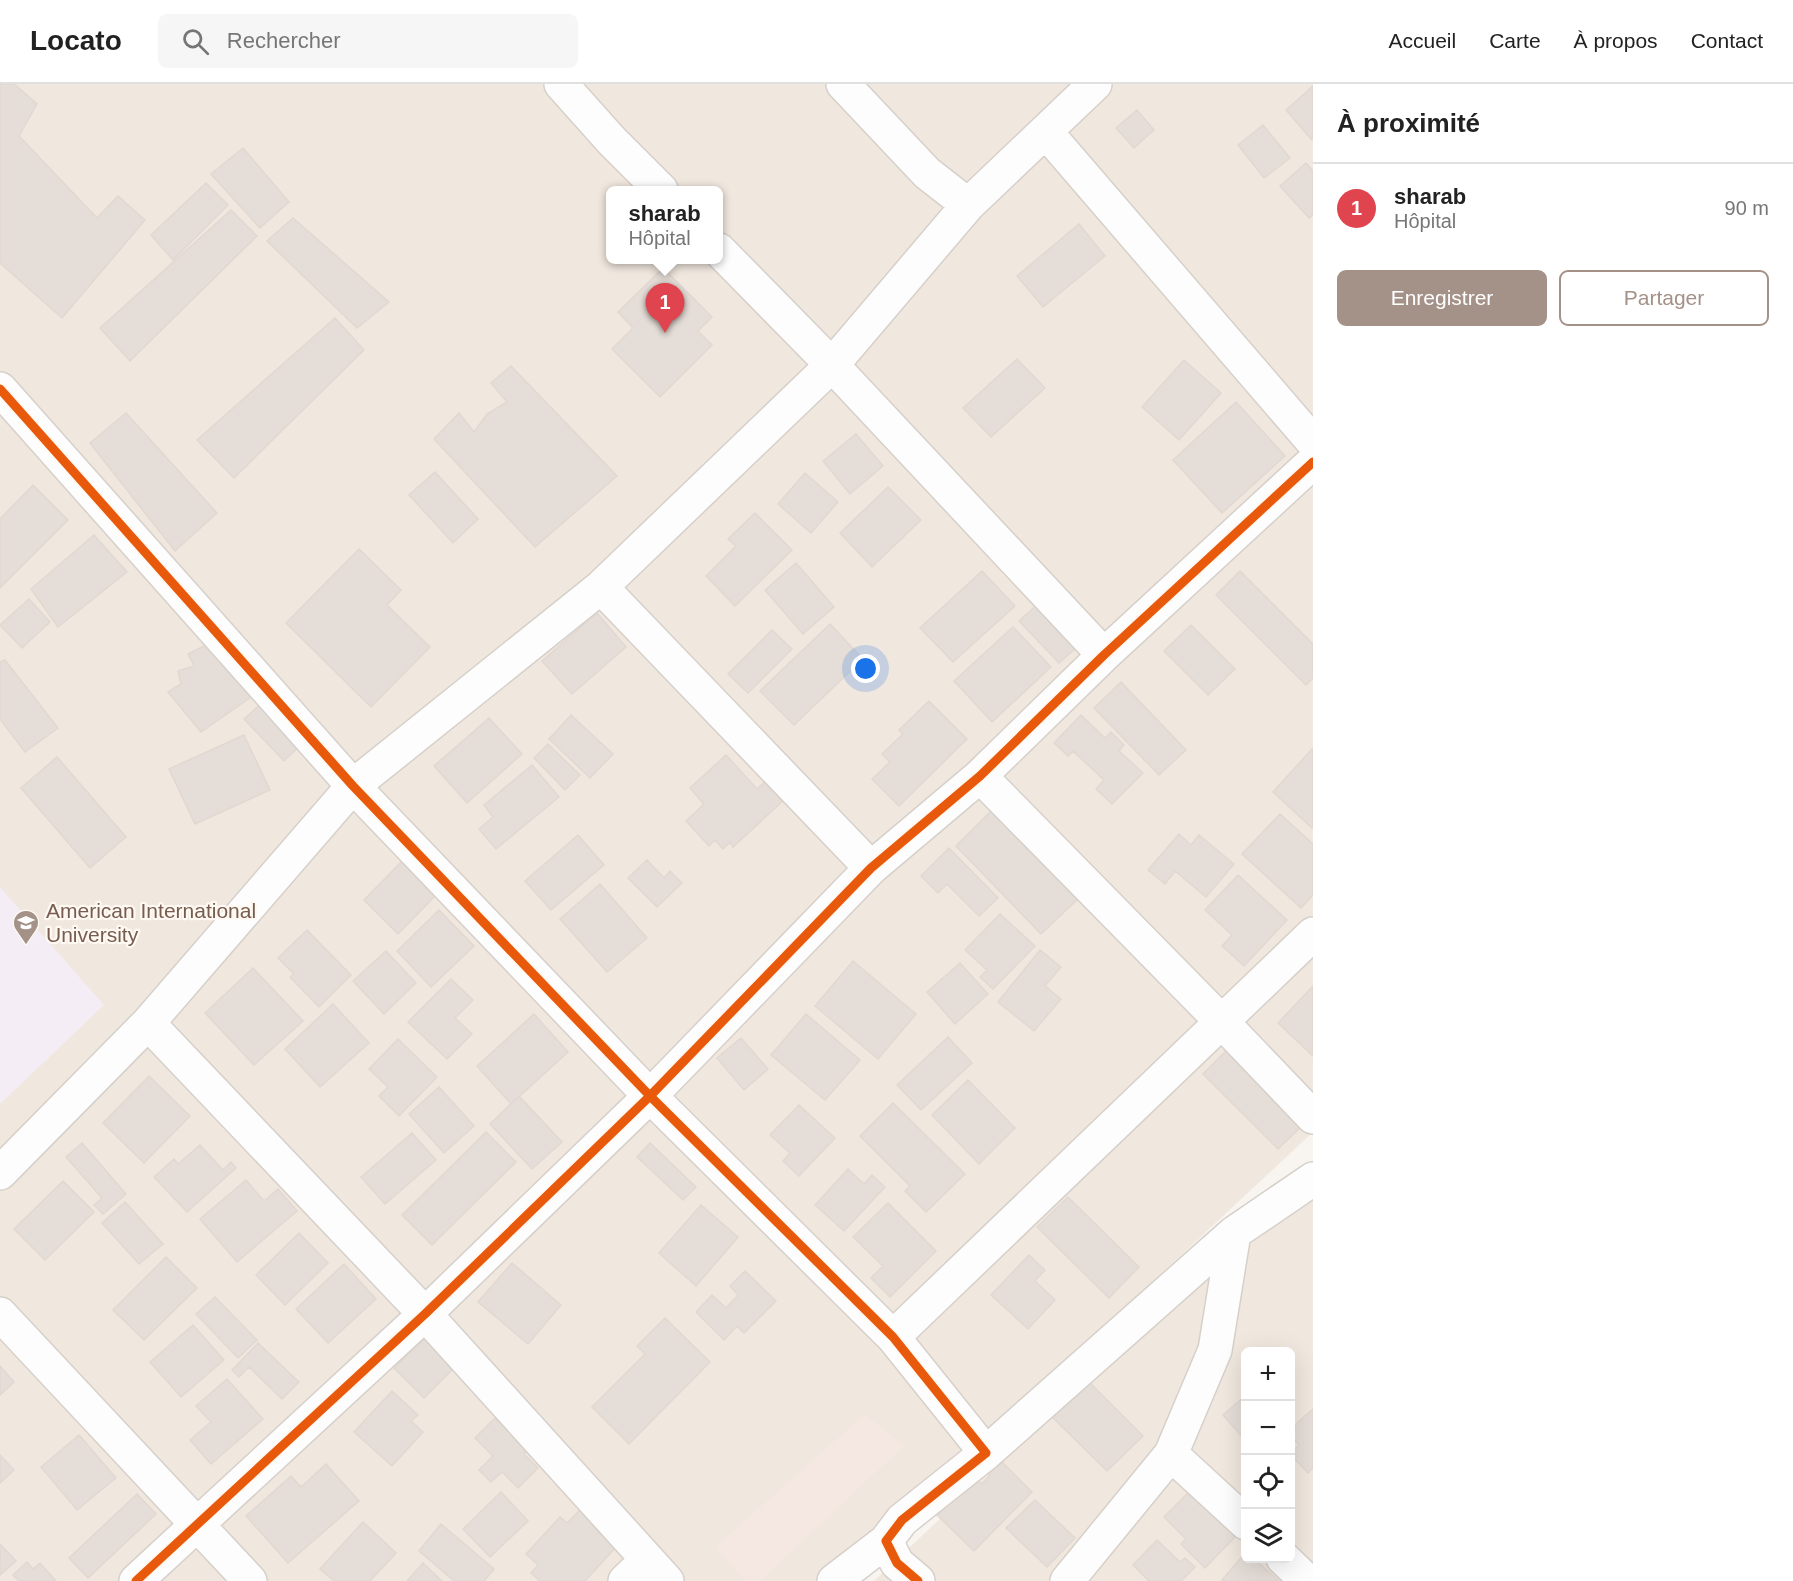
<!DOCTYPE html>
<html lang="fr">
<head>
<meta charset="utf-8">
<style>
  :root { --surface:#fff; --page:#f6f6f6; --text:#222; --muted:#767676; --line:#e0e0e0; --accent:#a49187 }
  body { margin:0; font-family:Helvetica,sans-serif; background:var(--page); color:var(--text) }
  .controls { position:absolute; right:18px; bottom:18px; display:grid; overflow:hidden; border-radius:9px; box-shadow:0 6px 24px #0002 }
  .controls button { width:54px; height:54px; display:grid; place-items:center; padding:0; border:0; border-bottom:2px solid var(--line); background:var(--surface); color:var(--text); font:30px sans-serif }
  .you { position:absolute; left:866px; top:585px; width:21px; height:21px; margin:-15px; border:4px solid #fff; border-radius:50%; background:#1a73e8; box-shadow:0 0 0 9px #1a73e833 }
  .badge { display:grid; place-items:center; width:39px; height:39px; border-radius:50%; background:var(--accent); color:#fff; font-size:20px; font-weight:700 }
  .pin { position:absolute; translate:-50% -50px; filter:drop-shadow(0 2px 3px #0008) }
  .pin::after { content:''; position:absolute; top:32px; width:21px; height:18px; background:inherit; clip-path:polygon(0 0,100% 0,50% 100%) }
  .popup { position:absolute; left:606px; top:102px; width:117px; height:78px; box-sizing:border-box; display:grid; place-content:center; border-radius:9px; background:var(--surface); filter:drop-shadow(0 2px 4px #0005); font-size:20px; white-space:nowrap; color:var(--muted) }
  .popup b { font-size:22px; color:var(--text) }
  .popup::after { content:''; position:absolute; left:50%; top:100%; margin-left:-12px; border:12px solid transparent; border-top-color:var(--surface) }
  .list { margin:0; padding:0; list-style:none }
  h2 { display:flex; justify-content:space-between; align-items:center; height:78px; margin:0; padding:0 24px; font-size:26px }
  h2 small { font-size:20px; font-weight:400; color:var(--muted) }
  .list li { display:grid; grid-template-columns:39px 1fr auto; gap:18px; align-items:center; box-sizing:border-box; height:90px; padding:0 24px; border-top:2px solid var(--line) }
  .list b { display:block; font-size:22px; white-space:nowrap }
  .list p { margin:0; font-size:20px; white-space:nowrap; color:var(--muted) }
  .list em { font-size:20px; font-style:normal; color:var(--muted) }
  .actions { display:flex; gap:12px; padding:18px 24px }
  .actions a { flex:1; padding:14px 0; border:2px solid var(--accent); border-radius:9px; text-align:center; font-size:21px; color:var(--accent) }
  .actions .main { background:var(--accent); color:#fff }
  .icon { flex:none; width:33px; height:33px; fill:none; stroke:currentColor; stroke-width:2; stroke-linecap:round; stroke-linejoin:round }
  .map { position:relative; flex:none; width:1313px; height:1497px; overflow:hidden }
  header { display:flex; align-items:center; gap:36px; box-sizing:border-box; height:84px; padding:0 30px; background:var(--surface); border-bottom:2px solid var(--line) }
  header strong { font-size:28px }
  nav { display:flex; gap:33px; margin-inline-start:auto; font-size:21px }
  .search { width:420px; height:54px; background:var(--page); display:flex; align-items:center; gap:15px; box-sizing:border-box; padding:0 21px; border-radius:9px; color:var(--muted); font-size:22px }
  main { display:flex }
  aside { flex:1; background:var(--surface) }
  .map>svg:first-child { display:block }
  .residential { fill:#f0e7de; fill-rule:evenodd }
  .commercial { fill:#f5e7e1 }
  .education { fill:#f5edf5 }
  .building { fill:#e5ddd7; stroke:#e1d8d2; stroke-width:1.5 }
  .lines { fill:none; stroke-linecap:round; stroke-linejoin:round }
  .minor-casing { stroke:#d6d0ca; stroke-width:36 }
  .minor { stroke:#fefdfd; stroke-width:33 }
  .cycleway-casing { stroke:#fef9f2; stroke-width:13 }
  .cycleway { stroke:#e8590c; stroke-width:9 }
  .labels { text-anchor:middle; stroke-width:4.5; stroke-linejoin:round; paint-order:stroke }
  .poi-label { font-size:21px; fill:#775c4f; stroke:#fef9f2; text-anchor:start }
</style>
</head>
<body>
<header>
<strong>Locato</strong>
<div class="search"><svg class="icon" aria-label="search" viewBox="0 0 24 24"><circle cx="10" cy="10" r="6"/><path d="M15 15l6 6"/></svg>Rechercher</div>
<nav><a>Accueil</a><a>Carte</a><a>À propos</a><a>Contact</a></nav>
</header>
<main>
<div class="map">
<svg width="1313" height="1497" viewBox="0 0 1313 1497">
  <rect width="100%" height="100%" fill="#f8f4f0"/>
  <!-- residential -->
  <path class="residential" d="M0 0H1313V1048L832 1497H0ZM611 106H719V176H611Z
    M1313 1115V1497H874L1172 1216ZM1246 1268H1290V1474H1246Z"/>
  <!-- commercial -->
  <path class="commercial" d="M865 1330 904 1362 760 1497H746L715 1463Z"/>
  <!-- education -->
  <path class="education" d="M0 803 104 921 0 1020Z"/>
  <!-- building -->
  <path class="building" d="M0 0H14L37 20 19 52 97 134 118 112 145 136 62 234 0 179Z
    M1313 2V55L1312 56 1286 26Z
    M1137 26 1154 46 1134 64 1116 44Z
    M1263 41 1290 74 1264 94 1238 61Z
    M243 64 289 118 260 144 211 90Z
    M1306 79 1313 87V131L1309 134 1280 102Z
    M206 99 228 121 173 176 151 151Z
    M231 126 257 152 130 277 100 244Z
    M293 134 389 218 357 244 267 157Z
    M1079 140 1105 172 1043 223 1017 192Z
    M663 184 712 233 698 247 712 261 660 313 612 265 633 244 618 228Z
    M335 234 364 266 234 394 197 356Z
    M1017 275 1045 304 991 353 963 324Z
    M1184 276 1221 309 1179 356 1142 323Z
    M511 282 617 392 535 463 434 355 459 329 474 348 487 330 507 318 491 299Z
    M1236 318 1285 372 1222 429 1173 376Z
    M126 329 217 429 175 467 90 359Z
    M856 350 883 382 850 410 823 377Z
    M435 388 478 435 453 459 409 411Z
    M805 389 838 418 811 449 778 420Z
    M33 401 68 436 0 504V435Z
    M888 403 921 436 872 483 840 449Z
    M755 429 792 466 735 522 706 492 736 462 728 455Z
    M94 451 127 488 58 543 31 505Z
    M359 465 401 506 387 521 430 563 371 623 286 539Z
    M796 479 834 523 803 550 765 506Z
    M982 487 1015 522 953 578 920 544Z
    M1240 487 1313 560V594L1306 601 1216 511Z
    M29 515 50 538 22 564 0 541Z
    M1039 519 1078 562 1059 579 1019 537Z
    M597 529 626 563 572 610 542 577Z
    M830 540 863 575 794 641 760 607Z
    M1191 541 1235 585 1208 611 1164 567Z
    M1013 543 1051 583 992 638 954 597Z
    M772 546 792 565 748 609 728 590Z
    M210 559 251 613 201 648 168 608 181 600 178 587 194 582 188 570Z
    M5 576 58 644 25 668 0 635V578Z
    M1121 598 1186 666 1159 691 1094 624Z
    M264 617 303 659 284 677 244 635Z
    M929 617 967 655 899 722 872 695 890 678 882 670 903 650 899 646Z
    M571 631 613 670 590 694 549 655Z
    M1081 631 1105 654 1111 648 1124 661 1119 667 1143 689 1112 720 1096 705 1104 696 1073 667 1068 672 1054 659Z
    M489 634 522 670 467 719 434 682Z
    M244 651 270 706 195 740 169 685Z
    M548 660 580 691 565 706 534 674Z
    M1313 664V744H1312L1273 708Z
    M726 671 757 705 767 696 785 715 733 763 730 758 723 765 715 756 709 762 686 737 704 720 690 704Z
    M57 673 126 753 90 784 21 704Z
    M532 681 559 713 496 765 479 745 493 733 484 721Z
    M994 724 1080 813 1041 850 956 762Z
    M1280 730 1313 760V811L1301 824 1242 770Z
    M1179 750 1191 761 1199 751 1234 780 1206 813 1175 787 1165 800 1148 786Z
    M578 751 604 781 551 826 525 797Z
    M949 764 998 814 979 832 947 800 938 809 921 792Z
    M404 775 438 809 398 850 364 816Z
    M647 776 664 794 670 787 682 799 657 823 628 794Z
    M1238 791 1287 836 1244 882 1222 862 1232 851 1205 826Z
    M600 800 647 854 607 888 560 835Z
    M439 826 474 862 431 903 397 867Z
    M1000 830 1035 862 993 905 980 893 987 886 965 866Z
    M307 846 351 891 319 923 290 893 294 890 278 874Z
    M1040 866 1061 883 1045 902 1061 915 1034 947 998 918Z
    M386 867 416 899 384 930 353 897Z
    M853 877 916 930 878 975 815 922Z
    M960 879 988 910 955 940 927 908Z
    M253 884 303 937 254 981 205 929Z
    M451 895 473 916 455 934 472 950 447 975 408 938Z
    M1313 902V972L1278 939Z
    M333 920 369 959 320 1003 285 965Z
    M534 930 568 968 511 1020 477 982Z
    M806 930 860 976 825 1016 771 971Z
    M948 953 972 979 921 1026 897 1001Z
    M741 954 768 985 744 1006 717 974Z
    M398 955 437 993 399 1032 379 1012 388 1003 369 985Z
    M1232 961 1307 1037 1278 1065 1203 990Z
    M149 992 190 1032 144 1079 103 1039Z
    M968 996 1015 1044 979 1080 932 1031Z
    M439 1003 474 1042 444 1069 409 1030Z
    M519 1012 562 1058 532 1085 490 1040Z
    M893 1019 965 1090 926 1128 905 1107 910 1102 860 1052Z
    M799 1021 835 1054 799 1092 783 1077 790 1069 770 1051Z
    M486 1048 516 1078 432 1161 402 1131Z
    M412 1049 436 1076 385 1120 361 1093Z
    M82 1059 126 1110 103 1130 94 1121 102 1114 66 1073Z
    M650 1059 696 1103 683 1116 637 1073Z
    M200 1061 223 1086 231 1078 236 1084 187 1128 154 1093 174 1075 178 1080Z
    M848 1085 864 1100 872 1091 885 1103 844 1147 815 1121Z
    M246 1096 264 1117 278 1105 297 1127 237 1178 200 1135Z
    M63 1097 94 1128 45 1176 14 1145Z
    M1068 1113 1139 1183 1109 1214 1037 1143Z
    M125 1118 163 1160 139 1180 102 1139Z
    M888 1119 936 1167 890 1213 871 1194 883 1182 853 1153Z
    M701 1121 738 1153 696 1202 659 1169Z
    M299 1149 328 1179 285 1221 256 1191Z
    M1029 1171 1045 1186 1035 1197 1055 1216 1028 1245 991 1211Z
    M166 1173 197 1204 144 1256 113 1226Z
    M512 1179 561 1221 528 1260 478 1218Z
    M344 1180 376 1215 328 1259 296 1225Z
    M745 1187 776 1217 744 1249 737 1242 724 1256 696 1228 712 1211 726 1224 738 1211 730 1202Z
    M215 1213 257 1256 238 1274 196 1230Z
    M665 1234 710 1278 629 1360 592 1323 645 1270 637 1262Z
    M193 1241 224 1276 181 1313 150 1278Z
    M426 1253 456 1282 424 1314 394 1284Z
    M258 1259 299 1298 282 1315 249 1283 239 1293 232 1286Z
    M0 1282 14 1298 0 1311Z
    M1084 1293 1143 1352 1107 1387 1048 1329Z
    M227 1295 263 1335 211 1380 190 1356 211 1338 196 1322Z
    M392 1307 418 1331 411 1337 423 1348 392 1382 354 1348Z
    M1246 1311V1356H1245L1223 1331Z
    M1313 1325V1384L1308 1389 1290 1370 1299 1361 1290 1351V1345Z
    M495 1334 527 1366 524 1370 538 1384 518 1404 502 1388 491 1398 479 1386 493 1372 475 1354Z
    M79 1351 116 1394 77 1426 41 1383Z
    M0 1371 14 1386 0 1399Z
    M996 1372 1032 1408 974 1467 936 1430 974 1393 982 1400 990 1391 983 1385Z
    M326 1380 359 1417 288 1479 246 1432 291 1392 301 1403Z
    M1193 1404 1239 1449 1205 1484 1181 1460 1186 1455 1164 1433Z
    M501 1408 528 1437 490 1473 463 1445Z
    M137 1410 156 1430 88 1494 69 1474Z
    M1035 1416 1075 1454 1047 1483 1006 1444Z
    M580 1426 598 1442 595 1445 616 1463 585 1497H540L531 1489 538 1481 526 1470 560 1433 567 1439Z
    M363 1438 396 1469 370 1497H334L320 1485Z
    M441 1440 494 1485 484 1497H454L419 1467Z
    M1157 1456 1180 1478 1185 1474 1195 1483 1181 1497H1149L1133 1481Z
    M0 1460 16 1477 0 1491Z
    M1245 1469 1246 1474H1253L1279 1497H1223L1222 1496Z
    M27 1478 33 1485 40 1479 56 1497H19L13 1491Z
    M423 1479 442 1497H407Z"/>
  <g class="lines">
    <defs>
      <path id="minor" d="M561 0 611 56 661 106
        M1046 48 1313 358
        M968 121 1095 0
        M719 166 832 281 1104 571
        M0 305 353 702 650 1012 893 1253 986 1369 902 1436 886 1457 897 1479 918 1497
        M601 503 871 784
        M980 692 1222 938 1313 1033
        M148 939 425 1230 667 1497
        M0 1089 148 939 353 702 601 503 832 281 968 121 927 89 843 0
        M0 1230 250 1497
        M893 1253 1313 850
        M986 1369 1234 1149 1313 1095
        M1171 1370 1246 1439
        M1283 1474 1307 1497
        M136 1497 425 1230 650 1012 871 784 980 692 1104 571 1313 378
        M625 1497 647 1476
        M834 1497 886 1457
        M1067 1497 1171 1370 1215 1266 1234 1149"/>
    </defs>
    <!-- minor casing -->
    <use href="#minor" class="minor-casing"/>
    <!-- minor -->
    <use href="#minor" class="minor"/>
    <defs>
      <path id="cycleway" d="M0 305 353 702 650 1012 893 1253 986 1369 902 1436 886 1457 897 1479 918 1497
        M136 1497 425 1230 650 1012 871 784 980 692 1104 571 1313 378"/>
    </defs>
    <!-- cycleway casing -->
    <use href="#cycleway" class="cycleway-casing"/>
    <!-- cycleway -->
    <use href="#cycleway" class="cycleway"/>
  </g>
  <!-- icons -->
  <defs>
    <symbol id="university-pin" viewBox="-11 -11 22 30"><path d="M0 17L-7.5 6A9.5 9.5 0 1 1 7.5 6Z" fill="#a49187" stroke="#fef9f2"/><path d="M0-5L7-2L0 1L-7-2ZM-4 1L0 2.5L4 1V4Q0 6-4 4Z" fill="#fff"/></symbol>
  </defs>
  <g fill-rule="evenodd">
    <use href="#university-pin" x="11" y="824" width="30" height="40"/>
  </g>
  <g class="labels">
    <!-- poi labels -->
    <g class="poi-label">
      <text x="46" y="834">American International<tspan x="46" dy="24">University</tspan></text>
    </g>
  </g>
</svg>
<div class="controls">
<button>+</button>
<button>−</button>
<button><svg class="icon" aria-label="locate" viewBox="0 0 24 24"><circle cx="12" cy="12" r="6"/><path d="M12 2v4M12 18v4M2 12h4M18 12h4"/></svg></button>
<button><svg class="icon" aria-label="layers" viewBox="0 0 24 24"><path d="M12 4l9 5-9 5-9-5zM3 14l9 5 9-5"/></svg></button>
</div>
<div class="you"></div>
<div class="pin badge" style="left:665px;top:249px;background:#e0444e">1</div>
<div class="popup"><b>sharab</b>Hôpital</div>
</div>
<aside>
<h2>À proximité<small></small></h2>
<ul class="list">
<li><span class="badge" style="background:#e0444e">1</span><div><b>sharab</b><p>Hôpital</p></div><em>90 m</em></li>
</ul>
<div class="actions"><a class="main">Enregistrer</a><a>Partager</a></div>
</aside>
</main>
</body>
</html>
